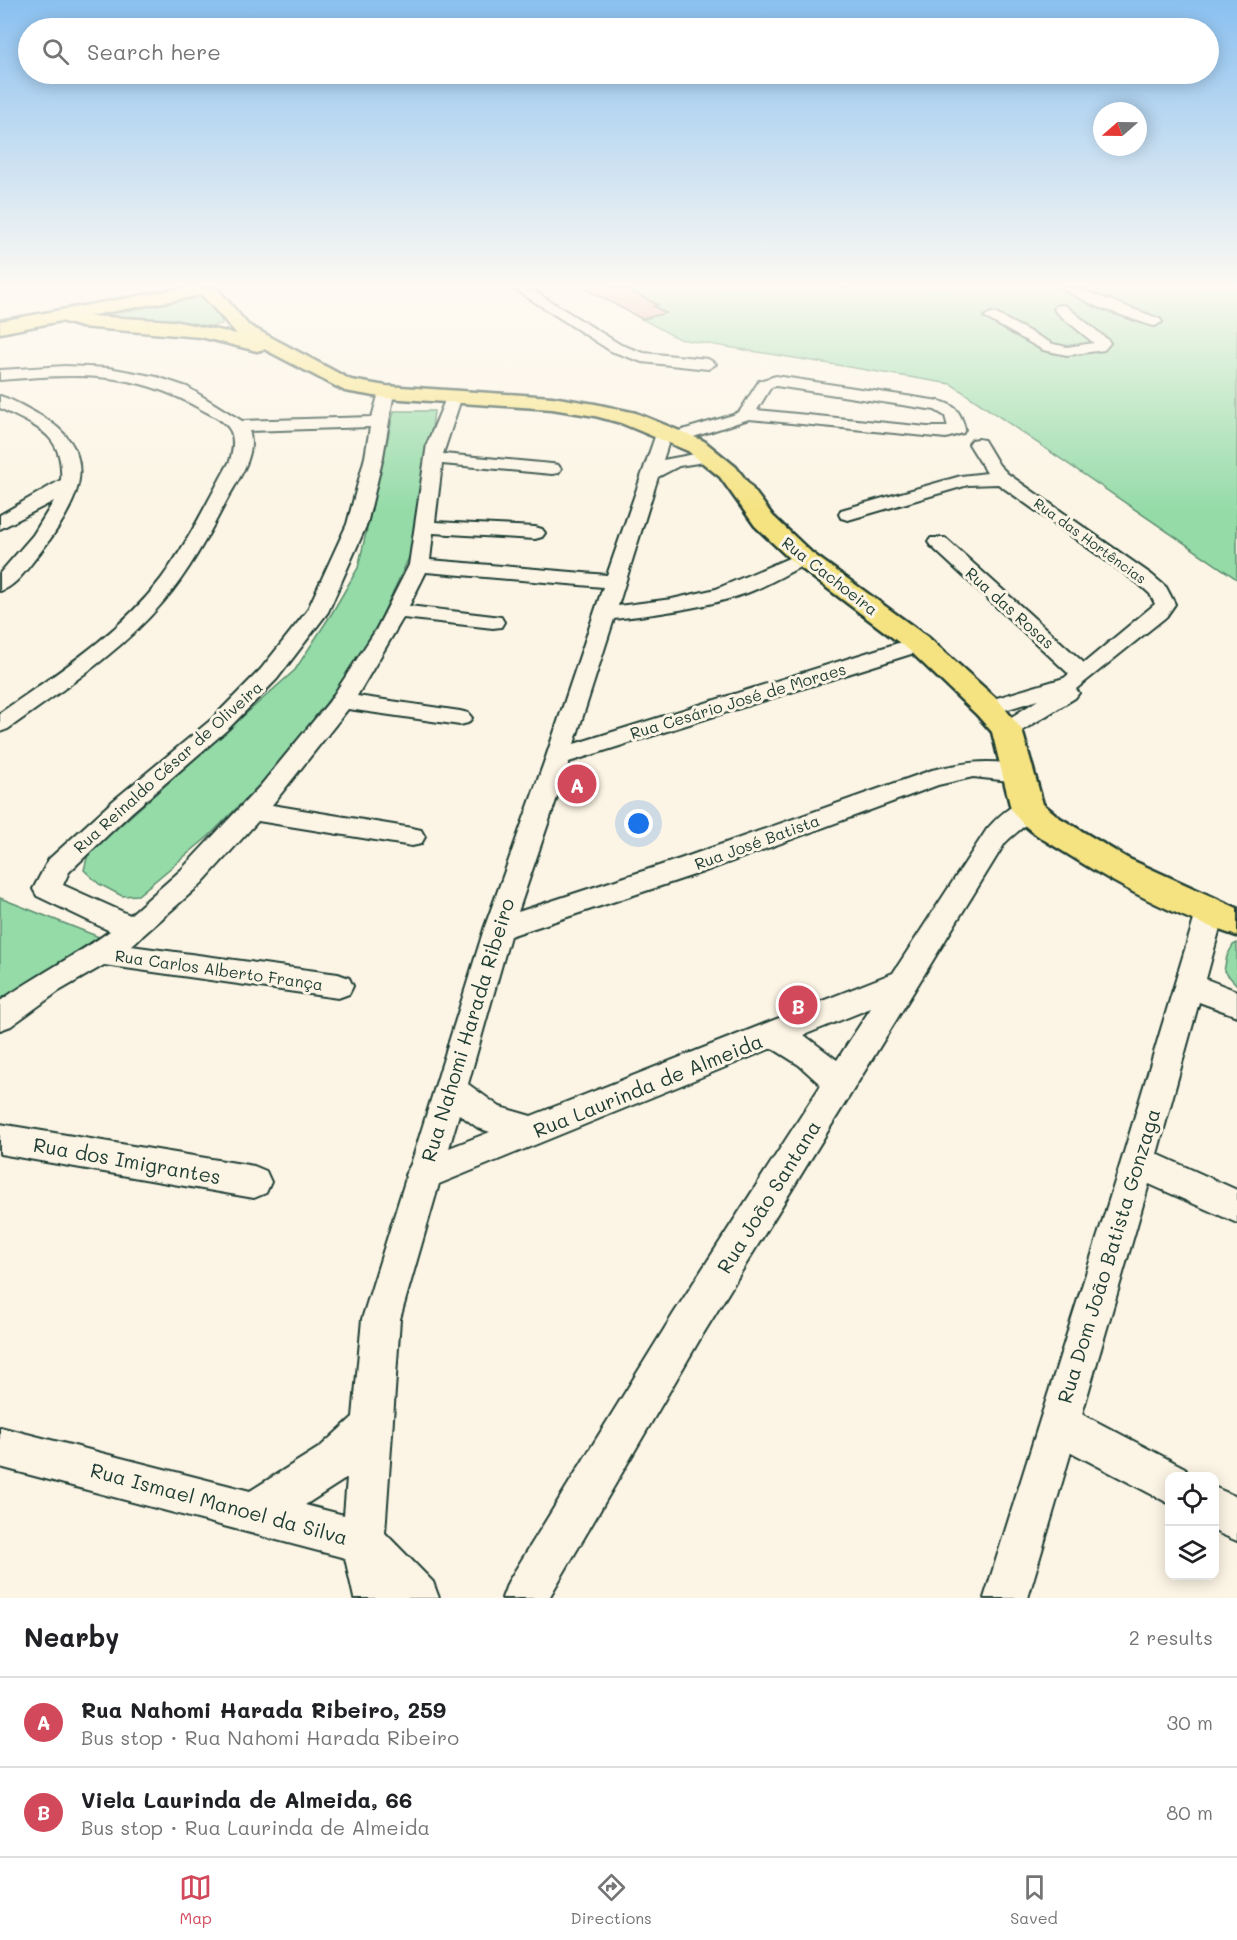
<!DOCTYPE html>
<html lang="en">
<head>
<meta charset="utf-8">
<style>
  :root { --surface:#fff; --page:#f2f2f2; --text:#202124; --muted:#757577; --line:#e0e0e0; --accent:#d1495b }
  body { margin:0; font-family:Mali,sans-serif; background:var(--page); color:var(--text) }
  .controls { position:absolute; right:18px; bottom:18px; display:grid; overflow:hidden; border-radius:12px; box-shadow:0 3px 15px #0003 }
  .controls button { width:54px; height:54px; display:grid; place-items:center; padding:0; border:0; border-bottom:2px solid var(--line); background:var(--surface); color:var(--text); font:30px sans-serif }
  .compass { position:absolute; left:1093px; top:102px; width:54px; height:54px; border-radius:50%; background:var(--surface); box-shadow:0 3px 15px #0003; rotate:250deg }
  .you { position:absolute; left:639px; top:824px; width:21px; height:21px; margin:-15px; border:4px solid #fff; border-radius:50%; background:#1a73e8; box-shadow:0 0 0 9px #1a73e833 }
  .badge { display:grid; place-items:center; width:39px; height:39px; border-radius:50%; background:var(--accent); color:#fff; font-size:20px; font-weight:700 }
  .pin { position:absolute; translate:-50% -50%; border:3px solid #fff; box-shadow:0 2px 6px #0006 }
  .list { margin:0; padding:0; list-style:none }
  h2 { display:flex; justify-content:space-between; align-items:center; height:78px; margin:0; padding:0 24px; font-size:26px }
  h2 small { font-size:20px; font-weight:400; color:var(--muted) }
  .list li { display:grid; grid-template-columns:39px 1fr auto; gap:18px; align-items:center; box-sizing:border-box; height:90px; padding:0 24px; border-top:2px solid var(--line) }
  .list b { display:block; font-size:22px; white-space:nowrap }
  .list p { margin:0; font-size:20px; white-space:nowrap; color:var(--muted) }
  .list em { font-size:20px; font-style:normal; color:var(--muted) }
  .icon { flex:none; width:33px; height:33px; fill:none; stroke:currentColor; stroke-width:2; stroke-linecap:round; stroke-linejoin:round }
  .map { position:relative; flex:none; width:1237px; height:1598px; overflow:hidden }
  .search { position:absolute; background:var(--surface); box-shadow:0 3px 15px #0003; left:18px; right:18px; top:18px; height:66px; display:flex; align-items:center; gap:15px; box-sizing:border-box; padding:0 21px; border-radius:33px; color:var(--muted); font-size:22px }
  .sheet { height:258px; background:var(--surface) }
  nav { display:flex; justify-content:space-around; align-items:center; box-sizing:border-box; height:84px; border-top:2px solid var(--line); background:var(--surface); font-size:16px; color:var(--muted) }
  nav a { display:grid; justify-items:center; gap:3px }
  nav .on { color:var(--accent) }
  .map>svg:first-child { display:block }
  .green { fill:#95dba8; stroke:#5a8c6e; stroke-width:1.5 }
  .building { fill:#e3a99f; stroke:#1f3d34; stroke-width:1.5 }
  .lines { fill:none; stroke-linecap:round; stroke-linejoin:round }
  .minor-casing { stroke:#1f3d34; stroke-width:4 }
  .major-casing { stroke:#1f3d34; stroke-width:5 }
  .minor { fill:#fcf5e5; fill-rule:evenodd }
  .major { fill:#f5e382; fill-rule:evenodd }
  .labels { text-anchor:middle; stroke-width:6; stroke-linejoin:round; paint-order:stroke }
  .far-street-label { font-size:14px; fill:#1f3d34; stroke:#fcf5e5 }
  .street-label { font-size:16px; fill:#1f3d34; stroke:#fcf5e5 }
  .near-street-label { font-size:20px; fill:#1f3d34; stroke:#fcf5e5 }
</style>
</head>
<body>
<div class="map">
<svg width="1237" height="1598" viewBox="0 0 1237 1598">
  <rect width="100%" height="100%" fill="#fcf5e5"/>
  <filter id="ink" filterUnits="userSpaceOnUse"><feTurbulence type="fractalNoise" baseFrequency=".0167" numOctaves="2"/><feDisplacementMap in="SourceGraphic" scale="12" xChannelSelector="R" yChannelSelector="G"/><feConvolveMatrix kernelMatrix="1 2 1 2 8 2 1 2 1" color-interpolation-filters="sRGB"/></filter>
  <g filter="url(#ink)">
    <!-- green -->
    <path class="green" d="M625 288H1237V579L951 384 679 339 642 319 665 313 653 306 657 305Z
      M201 293 221 319 222 324 206 327 75 316Z
      M394 411H434L420 534 379 622 347 676 276 768 209 836 138 895 122 896 99 884 84 870 88 854 295 670 332 613 358 568Z
      M0 898 99 937 0 1005Z
      M1237 943V985L1224 971 1227 956 1233 945Z"/>
    <!-- building -->
    <path class="building" d="M584 288H625L658 305 653 306 666 313 642 319Z"/>
    <g class="lines">
      <defs>
        <path id="minor" d="M513 288H529L621 345 644 353 708 359 716 364 708 369 642 362 611 351Z
          M1060 288H1077L1160 319 1162 322 1155 326 1150 325 1098 307Z
          M1061 305 1066 306 1108 340 1110 343 1104 350 1067 355 1043 350 984 317 991 313 996 314 1053 344 1067 347 1094 343 1056 312 1054 309 1056 306Z
          M65 366 109 368 157 377 187 387 242 421 372 417 380 389H392L394 392 383 457 367 524 328 612 277 679 228 729 132 812 69 872 63 885 130 915 181 870 261 785 329 702 376 630 409 565 427 444 448 393H460L462 396 443 454 552 464 558 465 561 469 558 473 552 474 442 464 435 522 535 527 542 529 545 533 542 537 535 539 433 533 430 560 607 575 658 428H670L672 433 733 415 740 411 759 381 776 376 939 401C956 405 961 413 965 429L963 433 946 438 749 419 678 442 670 438 663 460 711 451 717 452 720 456 717 460 679 466 658 477 618 606 672 599 716 589 803 552 810 554 813 558 810 562C789 572 769 585 747 593 704 608 658 614 614 619L574 744 911 639 919 637 927 639 930 644 927 649 569 762 518 912 680 859 932 770C967 762 993 758 1028 768L1031 774 1028 780 1019 782 973 777 938 785 700 873 510 936 468 1084 500 1107 531 1116 893 973 987 829C1000 815 1017 797 1037 803L1041 809C1033 822 1016 831 1005 843L700 1339 549 1598H502L508 1582 674 1313 821 1085 799 1065 772 1048 439 1184 400 1319 385 1533 433 1582 439 1598H354L345 1558 0 1467V1427L250 1491 320 1447 353 1417 362 1319 406 1178 405 1175 411 1164 484 929 546 757 603 587 426 572 409 606 493 616 501 617 504 622 501 627 493 628 403 618 357 696 460 711 468 713 472 718 468 723 460 725 348 709 272 805 412 828 421 830 425 837 421 844 412 846 258 821 201 884 131 946 338 974 349 978 353 986 349 994 338 998 104 965 59 991 11 1026 0 1030V1001C36 976 75 956 110 931L37 896 33 889 49 859 114 800 212 719 261 669 307 611 347 524 365 457 370 427 249 431C257 454 239 478 228 498 209 534 190 571 163 602 120 653 62 690 8 729L0 732V713C57 673 118 635 161 579 188 543 208 500 230 461 240 426 225 422 197 407 131 370 73 374 0 380V370ZM776 386 935 410 945 416 948 427H927L757 410 771 387ZM871 1008 837 1060 804 1035ZM459 1114 478 1128 490 1132 449 1148ZM347 1478 344 1515 305 1505Z
          M0 396C14 400 28 409 41 416 107 455 76 506 39 554 29 566 16 587 0 591V573L33 535 54 501 0 529V515L61 480C64 433 36 427 0 408Z
          M978 439 984 440 999 465 1008 474 1152 575 1166 587 1175 604 1166 617 1076 689 1079 693 1075 698 1015 735 1007 738 999 735 995 730 999 725 1038 700 988 715 980 713 976 708 980 703 1064 678 1069 674 931 546 928 542 931 538H945L1084 663 1155 604 1150 594 1138 583 998 484 968 485 848 520 841 518 839 514 841 510 961 476 987 473 969 444 972 440Z
          M1210 902 1220 905 1224 913 1206 979 1237 991V1016L1199 1002 1157 1154 1237 1190V1223L1149 1184 1082 1414 1185 1468 1188 1476H1170V1504L1071 1452 1028 1598H984L1121 1162 1196 913 1200 905Z
          M0 1124 254 1166 266 1171 271 1182 266 1193 254 1198 0 1154Z
          M1214 1487 1237 1497V1541L1214 1531Z"/>
        <path id="major" d="M183 288H217L248 325 351 380 386 386 552 397 595 404 636 413 704 441 736 467 773 516 812 553 929 638 999 701 1022 730 1043 804 1060 818 1127 858 1237 908V936C1176 917 1118 886 1064 852 1045 840 1023 829 1011 809L992 732 977 715 909 650 794 563 755 526 720 477 688 451 621 423 595 416 552 409 386 398 345 391 264 349 257 351 201 337 81 327 61 321 0 333V321ZM202 295 237 334 173 321 88 316Z"/>
      </defs>
      <!-- minor casing -->
      <use href="#minor" class="minor-casing"/>
      <!-- major casing -->
      <use href="#major" class="major-casing"/>
      <!-- minor -->
      <use href="#minor" class="minor"/>
      <!-- major -->
      <use href="#major" class="major"/>
    </g>
  </g>
  <!-- sky -->
  <linearGradient id="sky" x2="0" y2="1"><stop stop-color="#8ac0f0"/><stop offset="0.56" stop-color="#fefaf3"/><stop offset="1" stop-color="#fefaf3" stop-opacity="0"/></linearGradient>
  <rect width="1237" height="511" fill="url(#sky)"/>
  <g class="labels">
    <!-- far-street labels -->
    <g class="far-street-label">
      <text transform="translate(1090 541) rotate(36)" y="5">Rua das Hortências</text>
    </g>
    <!-- street labels -->
    <g class="street-label">
      <text transform="translate(830 576) rotate(38)" y="6">Rua Cachoeira</text>
      <text transform="translate(1010 608) rotate(42)" y="6">Rua das Rosas</text>
      <text transform="translate(738 701) rotate(-17)" y="6">Rua Cesário José de Moraes</text>
      <text transform="translate(168 767) rotate(-42)" y="6">Rua Reinaldo César de Oliveira</text>
      <text transform="translate(757 842) rotate(-20)" y="6">Rua José Batista</text>
      <text transform="translate(219 970) rotate(8)" y="6">Rua Carlos Alberto França</text>
    </g>
    <!-- near-street labels -->
    <g class="near-street-label">
      <text transform="translate(468 1030) rotate(-73)" y="7">Rua Nahomi Harada Ribeiro</text>
      <text transform="translate(648 1086) rotate(-22)" y="7">Rua Laurinda de Almeida</text>
      <text transform="translate(127 1161) rotate(10)" y="7">Rua dos Imigrantes</text>
      <text transform="translate(769 1197) rotate(-58)" y="7">Rua João Santana</text>
      <text transform="translate(1109 1256) rotate(-73)" y="7">Rua Dom João Batista Gonzaga</text>
      <text transform="translate(219 1504) rotate(15)" y="7">Rua Ismael Manoel da Silva</text>
    </g>
  </g>
</svg>
<div class="controls">
<button><svg class="icon" aria-label="locate" viewBox="0 0 24 24"><circle cx="12" cy="12" r="6"/><path d="M12 2v4M12 18v4M2 12h4M18 12h4"/></svg></button>
<button><svg class="icon" aria-label="layers" viewBox="0 0 24 24"><path d="M12 4l9 5-9 5-9-5zM3 14l9 5 9-5"/></svg></button>
</div>
<svg class="compass" viewBox="-18 -18 36 36"><path d="M0-13l5 13h-10z" fill="#e53935"/><path d="M0 13l5-13h-10z" fill="#757577"/></svg>
<div class="you"></div>
<div class="pin badge" style="left:577px;top:784px">A</div>
<div class="pin badge" style="left:798px;top:1005px">B</div>
<div class="search"><svg class="icon" aria-label="search" viewBox="0 0 24 24"><circle cx="10" cy="10" r="6"/><path d="M15 15l6 6"/></svg>Search here</div>
</div>
<section class="sheet">
<h2>Nearby<small>2 results</small></h2>
<ul class="list">
<li><span class="badge">A</span><div><b>Rua Nahomi Harada Ribeiro, 259</b><p>Bus stop · Rua Nahomi Harada Ribeiro</p></div><em>30 m</em></li>
<li><span class="badge">B</span><div><b>Viela Laurinda de Almeida, 66</b><p>Bus stop · Rua Laurinda de Almeida</p></div><em>80 m</em></li>
</ul>
</section>
<nav>
<a class="on"><svg class="icon" aria-label="map" viewBox="0 0 24 24"><path d="M3 6l6-2 6 2 6-2v14l-6 2-6-2-6 2zM9 4v14M15 6v14"/></svg>Map</a>
<a><svg class="icon" aria-label="directions" viewBox="0 0 24 24"><path d="M12 3l9 9-9 9-9-9zM9 14v-3h6M13 9l2 2-2 2"/></svg>Directions</a>
<a><svg class="icon" aria-label="saved" viewBox="0 0 24 24"><path d="M7 4h10v16l-5-4-5 4z"/></svg>Saved</a>
</nav>
</body>
</html>
